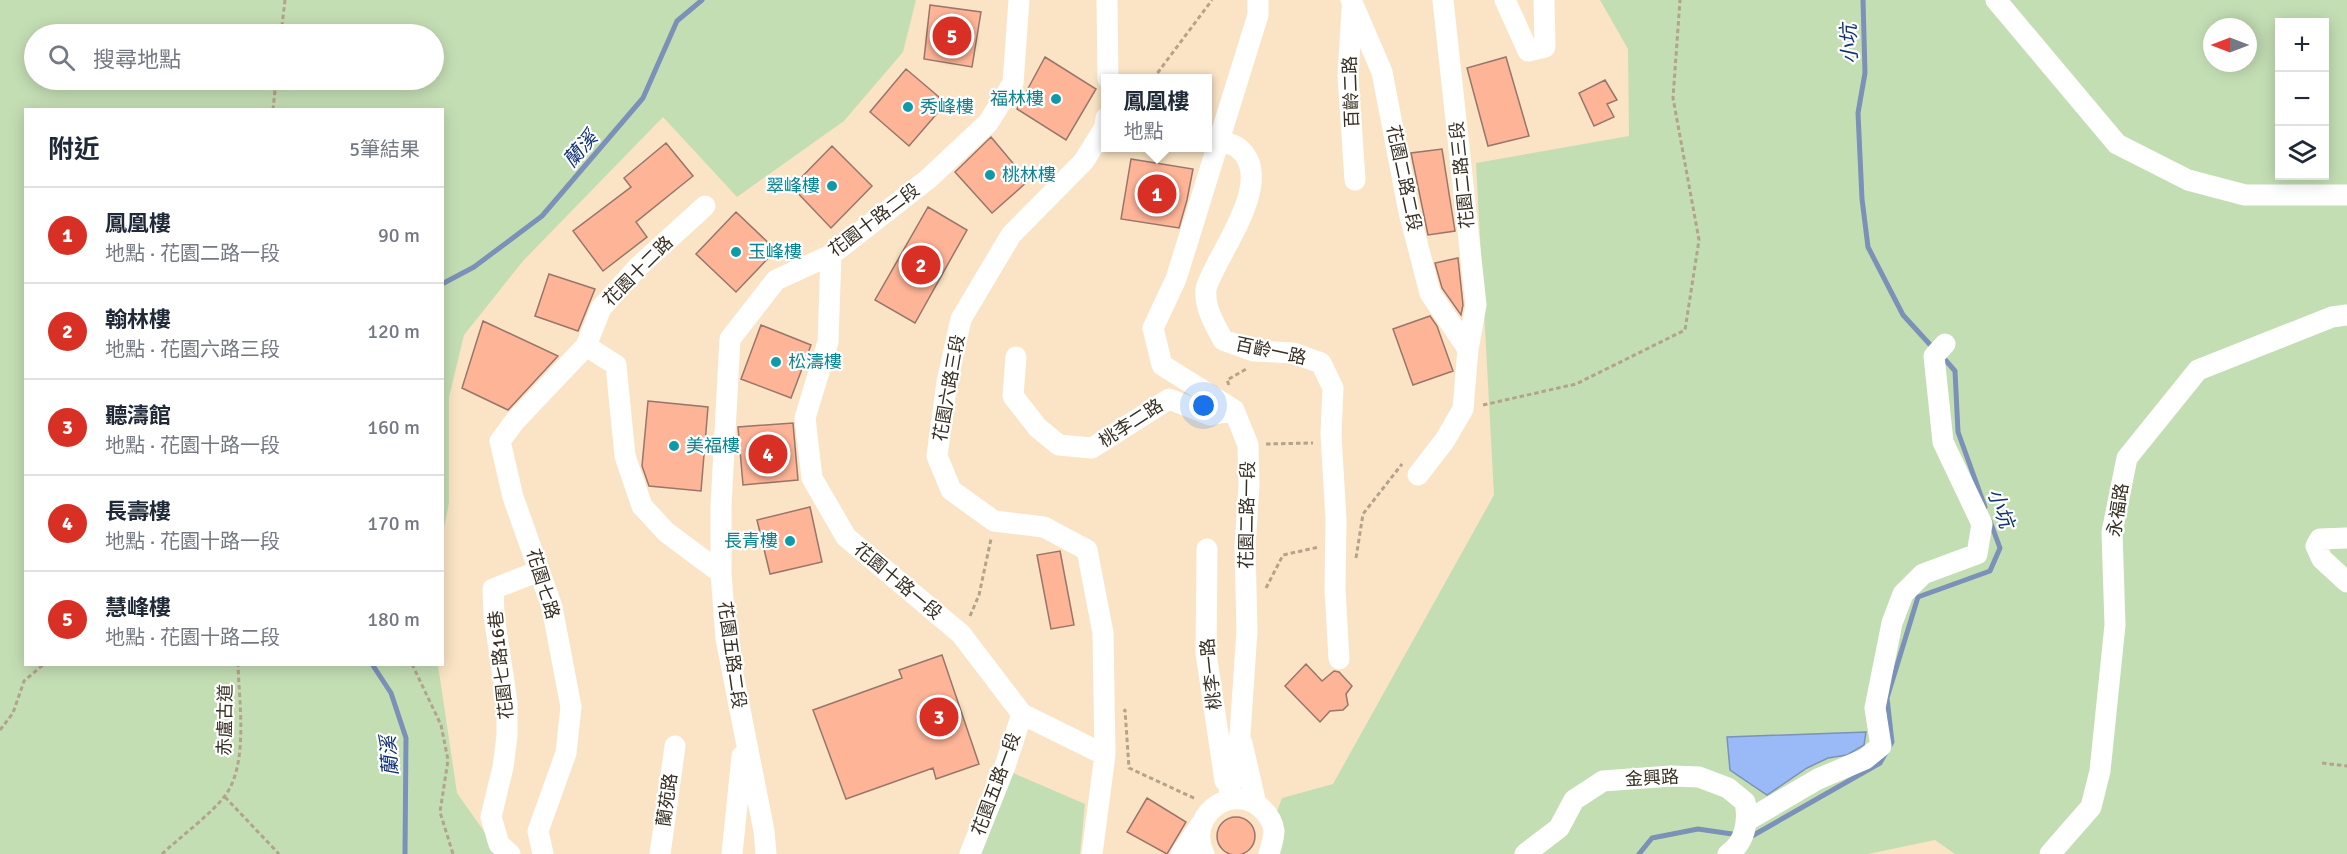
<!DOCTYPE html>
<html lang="zh-TW">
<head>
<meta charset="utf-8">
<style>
  :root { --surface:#fff; --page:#f2f2f3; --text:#1f2937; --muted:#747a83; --line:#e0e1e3; --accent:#d93025 }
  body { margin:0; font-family:Signika,"Noto Sans TC",sans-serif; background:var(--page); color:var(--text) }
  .controls { position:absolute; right:18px; top:18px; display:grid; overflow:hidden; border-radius:0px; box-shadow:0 3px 15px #0003 }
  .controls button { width:54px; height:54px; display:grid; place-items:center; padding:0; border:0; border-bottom:2px solid var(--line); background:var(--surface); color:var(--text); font:30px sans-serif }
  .compass { position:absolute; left:2203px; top:18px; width:54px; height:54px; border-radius:50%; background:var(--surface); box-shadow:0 3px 15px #0003; rotate:270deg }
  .you { position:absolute; left:1204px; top:406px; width:21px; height:21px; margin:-15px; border:4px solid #fff; border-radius:50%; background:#1a73e8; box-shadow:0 0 0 9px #1a73e833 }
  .badge { display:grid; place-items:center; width:39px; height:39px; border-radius:50%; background:var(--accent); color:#fff; font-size:20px; font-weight:700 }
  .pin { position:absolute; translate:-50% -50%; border:3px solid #fff; box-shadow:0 2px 6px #0006 }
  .popup { position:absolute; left:1101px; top:74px; width:111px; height:78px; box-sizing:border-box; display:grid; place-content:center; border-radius:0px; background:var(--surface); filter:drop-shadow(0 2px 4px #0005); font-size:20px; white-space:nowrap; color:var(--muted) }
  .popup b { font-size:22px; color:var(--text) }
  .popup::after { content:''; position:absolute; left:50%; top:100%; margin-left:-12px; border:12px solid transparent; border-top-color:var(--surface) }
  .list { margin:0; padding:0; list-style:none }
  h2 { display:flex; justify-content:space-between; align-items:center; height:78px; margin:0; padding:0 24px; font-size:26px }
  h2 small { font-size:20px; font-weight:400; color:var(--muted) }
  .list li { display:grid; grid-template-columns:39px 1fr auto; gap:18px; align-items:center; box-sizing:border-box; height:96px; padding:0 24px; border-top:2px solid var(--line) }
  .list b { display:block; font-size:22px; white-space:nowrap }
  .list p { margin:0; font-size:20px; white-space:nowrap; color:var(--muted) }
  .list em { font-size:20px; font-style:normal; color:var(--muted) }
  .icon { flex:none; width:33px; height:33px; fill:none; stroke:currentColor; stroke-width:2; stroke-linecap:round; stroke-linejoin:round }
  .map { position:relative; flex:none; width:2347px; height:854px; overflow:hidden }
  .search { position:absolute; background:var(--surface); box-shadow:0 3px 15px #0003; left:24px; top:24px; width:420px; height:66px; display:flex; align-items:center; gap:15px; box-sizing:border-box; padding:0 21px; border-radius:33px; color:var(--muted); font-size:22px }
  .panel { position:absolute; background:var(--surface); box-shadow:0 3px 15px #0003; left:24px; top:108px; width:420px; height:558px; border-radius:0px }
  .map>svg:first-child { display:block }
  .green { fill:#c4deb4; fill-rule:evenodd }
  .water { fill:#99baf7; stroke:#7c91b8; stroke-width:1.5 }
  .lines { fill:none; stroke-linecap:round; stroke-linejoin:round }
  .stream { stroke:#7c91b8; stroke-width:5 }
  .building { fill:#feb497; stroke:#987669; stroke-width:1.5 }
  .path { stroke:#b4a38b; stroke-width:3; stroke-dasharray:4.5 3; stroke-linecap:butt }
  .minor { stroke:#fff; stroke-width:21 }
  .culture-dot { fill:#0f9aa8; stroke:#fff; stroke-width:2 }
  .labels { text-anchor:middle; stroke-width:4.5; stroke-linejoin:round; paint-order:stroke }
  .street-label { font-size:18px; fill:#383024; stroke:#fff }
  .culture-label { font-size:18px; fill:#0d838f; stroke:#fff; text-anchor:start }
  .water-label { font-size:20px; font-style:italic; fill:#103277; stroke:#fff }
</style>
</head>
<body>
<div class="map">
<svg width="2347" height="854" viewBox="0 0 2347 854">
  <rect width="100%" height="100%" fill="#fae4c5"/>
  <!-- green -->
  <path class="green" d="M0 0H916L903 52 844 121 737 197 663 117 523 261 464 335 449 397V503L443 533 442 110H26V664L438 665 457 793 500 854H0ZM34 34H434V80H34Z
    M1600 0H2347V854H1955L1935 840 1868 854H1261L1282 798 1333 784 1494 495 1476 163 1629 136 1628 49ZM2280 22H2324V176H2280ZM2212 27H2248V63H2212Z
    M1011 772 1085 804 1080 854H979Z"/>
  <!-- water -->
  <path class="water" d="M1866 732 1864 745 1847 755 1828 758 1807 768 1767 795 1730 770 1727 737Z"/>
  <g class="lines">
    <!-- stream -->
    <path class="stream" d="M1863 0 1865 73 1858 113 1862 199 1868 247 1903 315 1934 349
      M442 284 474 267 542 216 643 98 677 21 702 0
      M1941 355 1955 371 1958 432 1985 507
      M372 664 391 693 406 738 405 854
      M1748 836H1752L1880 763 1892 742 1887 698 1918 597 1990 571 2000 548 1990 521
      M1639 854 1652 838 1698 829 1739 835"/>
  </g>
  <!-- building -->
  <path class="building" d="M930 5 981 12 972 67 924 59Z
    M1045 57 1096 89 1066 140 1017 109Z
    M1506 57 1529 136 1488 146 1467 68Z
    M906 69 946 103 909 146 870 112Z
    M1605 80 1617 100 1607 104 1614 117 1594 126 1579 93Z
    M991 137 1028 181 992 213 955 172Z
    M666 143 693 176 636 222 647 237 603 271 573 231 631 187 624 178Z
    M832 146 872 186 831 228 792 187Z
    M1442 149 1455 231 1428 235 1411 153Z
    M1131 159 1193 169 1187 200 1179 228 1121 219Z
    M928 207 967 230 915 323 875 300Z
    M736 212 776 250 736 292 696 254Z
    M1458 258 1463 305 1461 315 1442 288 1435 263Z
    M549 274 595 289 578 331 535 316Z
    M1430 316 1437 326 1453 371 1413 385 1393 329Z
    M483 321 558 356 508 410 462 388Z
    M761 325 811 345 791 398 741 379Z
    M648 401 708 407 701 491 649 486 642 466Z
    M793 423 798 480 743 485 738 427Z
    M810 507 822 562 770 574 757 520Z
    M1060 551 1074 625 1051 629 1037 555Z
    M942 655 979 764 936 779 933 768 846 799 813 710 902 678 899 670Z
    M1306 664 1322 681 1334 671 1339 672 1352 686 1346 694 1348 705 1343 710 1330 711 1320 722 1285 686Z
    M1147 798 1186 822 1167 854 1127 832Z
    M1217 836a19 19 0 1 1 38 0a19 19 0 1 1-38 0Z"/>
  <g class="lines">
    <!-- path -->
    <path class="path" d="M281 34 285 0
      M1153 79 1212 0
      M273 110 276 80
      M1229 385 1227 380 1248 368
      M1483 405 1576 384 1685 330 1699 240 1673 98 1680 0
      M1266 444 1313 443
      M1356 558 1363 514 1402 464
      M1266 588 1283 555 1319 547
      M970 616 979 595 991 539
      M412 664 441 725 448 760 440 812 453 854
      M1124 712 1125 710 1129 768 1196 799
      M0 730 13 713 24 681 44 664
      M2322 763 2347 766
      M225 797 279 854
      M162 854C180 837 210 815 224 797 249 766 239 703 238 664"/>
    <!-- minor -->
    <path class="minor" d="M1107 0 1108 79
      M1351 0 1382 72 1409 212 1430 293 1468 349
      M1505 0 1528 51 1545 47 1544 0
      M1996 0 2117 144 2188 180 2245 195H2347
      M1352 8 1348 76 1355 180
      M1219 141C1225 143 1232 144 1237 147 1275 175 1227 241 1213 272 1211 277 1207 283 1206 289 1204 307 1215 325 1223 340L1254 351 1293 353 1321 363 1333 388 1331 434 1336 520 1335 589 1339 659
      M831 255 828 342 805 418 812 478 846 537 961 634 1022 714 1105 755
      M586 346 616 365 625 456 642 506 666 532 721 573 726 639 764 831 766 854
      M1016 357 1013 396 1038 428 1059 445 1092 448 1169 399 1210 415 1234 410
      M1418 475 1445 440 1463 409 1468 349 1476 305 1443 0
      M2347 538 2320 539 2316 546 2322 559 2347 582
      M1207 549 1206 653 1225 781
      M721 573V506L730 339 776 280 831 255 928 179 988 123 1013 83 1019 0
      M1242 743 1256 804
      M1228 799 1240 734 1247 631 1245 547 1249 485 1248 445 1234 410 1162 365 1153 328 1176 279 1258 15V0
      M1748 820 1818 779 1865 759 1881 746 1875 708 1892 623 1903 594 1923 574 1977 554 1982 524 1943 442 1934 356 1945 344
      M510 854 499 844 491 817 503 767 507 736V702L494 616 493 589 539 571
      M543 854 538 831 566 753 571 707 552 607 513 497 500 441 515 421 586 346 601 308 638 267 705 206
      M660 854 675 746
      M732 854 742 756
      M970 854 1005 766 1022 714
      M1092 854 1105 755 1103 633 1087 550 1044 527 994 521 951 490 937 456 947 382 961 319 1011 235 1084 161 1105 127 1106 118
      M1181 854 1202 823
      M1204 854C1186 819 1228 782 1260 807 1267 813 1273 822 1274 831 1274 838 1271 847 1269 854
      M1525 854 1559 828 1574 800 1603 781 1671 776 1699 777 1728 788 1745 802C1749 821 1745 843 1728 854
      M2050 854 2091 807 2100 771 2115 625 2112 532 2127 458 2198 370 2332 317 2347 315"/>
  </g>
  <!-- markers -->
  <g class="culture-dot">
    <circle cx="1056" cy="99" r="6"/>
    <circle cx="908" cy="107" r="6"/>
    <circle cx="990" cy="175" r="6"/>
    <circle cx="832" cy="186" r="6"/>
    <circle cx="736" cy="252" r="6"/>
    <circle cx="776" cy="362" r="6"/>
    <circle cx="674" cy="446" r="6"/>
    <circle cx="790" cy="541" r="6"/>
  </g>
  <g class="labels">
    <!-- street labels -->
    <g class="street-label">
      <text transform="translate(1351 92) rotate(-92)" y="6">百齡二路</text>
      <text transform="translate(1462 175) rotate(-96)" y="6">花園二路三段</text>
      <text transform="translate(1404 178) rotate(78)" y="6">花園二路二段</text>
      <text transform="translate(874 220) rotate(-37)" y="6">花園十路二段</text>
      <text transform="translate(638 271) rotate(-45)" y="6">花園十二路</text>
      <text transform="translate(1271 351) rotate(12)" y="6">百齡一路</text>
      <text transform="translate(949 388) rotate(-80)" y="6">花園六路三段</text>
      <text transform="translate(1131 423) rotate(-33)" y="6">桃李二路</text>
      <text transform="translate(2118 510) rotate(-81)" y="6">永福路</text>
      <text transform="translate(1247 515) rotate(-89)" y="6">花園二路一段</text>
      <text transform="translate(898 581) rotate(40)" y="6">花園十路一段</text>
      <text transform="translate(543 584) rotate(73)" y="6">花園七路</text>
      <text transform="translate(732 655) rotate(82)" y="6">花園五路二段</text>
      <text transform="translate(501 665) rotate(-96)" y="6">花園七路16巷</text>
      <text transform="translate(1211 674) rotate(-96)" y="6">桃李一路</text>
      <text transform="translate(225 720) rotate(-89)" y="6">赤盧古道</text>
      <text transform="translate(1652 778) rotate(-3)" y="6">金興路</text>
      <text transform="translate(996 784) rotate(-70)" y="6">花園五路一段</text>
      <text transform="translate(667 800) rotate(-82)" y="6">蘭苑路</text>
    </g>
    <!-- culture labels -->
    <g class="culture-label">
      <text x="1044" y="105" text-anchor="end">福林樓</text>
      <text x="920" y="113">秀峰樓</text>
      <text x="1002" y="181">桃林樓</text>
      <text x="820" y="192" text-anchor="end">翠峰樓</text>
      <text x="748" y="258">玉峰樓</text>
      <text x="788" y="368">松濤樓</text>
      <text x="686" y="452">美福樓</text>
      <text x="778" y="547" text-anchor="end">長青樓</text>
    </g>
    <!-- water labels -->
    <g class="water-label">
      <text transform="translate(1849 44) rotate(-92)" y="7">小坑</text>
      <text transform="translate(580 149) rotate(-49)" y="7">蘭溪</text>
      <text transform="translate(2001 508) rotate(70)" y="7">小坑</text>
      <text transform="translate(389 756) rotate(-94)" y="7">蘭溪</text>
    </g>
  </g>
</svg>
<div class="controls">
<button>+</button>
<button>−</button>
<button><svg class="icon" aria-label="layers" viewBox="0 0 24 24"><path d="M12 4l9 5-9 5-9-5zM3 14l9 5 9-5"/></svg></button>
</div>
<svg class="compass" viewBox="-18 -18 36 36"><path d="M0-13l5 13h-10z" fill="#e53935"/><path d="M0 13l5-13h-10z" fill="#747a83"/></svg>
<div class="you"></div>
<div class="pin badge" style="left:1157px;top:194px">1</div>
<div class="popup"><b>鳳凰樓</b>地點</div>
<div class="pin badge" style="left:921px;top:265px">2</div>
<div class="pin badge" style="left:939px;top:717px">3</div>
<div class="pin badge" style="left:768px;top:454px">4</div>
<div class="pin badge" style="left:952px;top:36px">5</div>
<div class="search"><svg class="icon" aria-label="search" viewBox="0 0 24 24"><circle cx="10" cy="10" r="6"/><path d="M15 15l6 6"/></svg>搜尋地點</div>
<section class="panel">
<h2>附近<small>5筆結果</small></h2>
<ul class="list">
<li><span class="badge">1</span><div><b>鳳凰樓</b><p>地點 · 花園二路一段</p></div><em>90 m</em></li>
<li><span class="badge">2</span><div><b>翰林樓</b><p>地點 · 花園六路三段</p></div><em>120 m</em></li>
<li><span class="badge">3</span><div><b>聽濤館</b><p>地點 · 花園十路一段</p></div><em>160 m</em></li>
<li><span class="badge">4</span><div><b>長壽樓</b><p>地點 · 花園十路一段</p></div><em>170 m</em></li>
<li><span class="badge">5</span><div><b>慧峰樓</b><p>地點 · 花園十路二段</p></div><em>180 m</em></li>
</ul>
</section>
</div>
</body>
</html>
